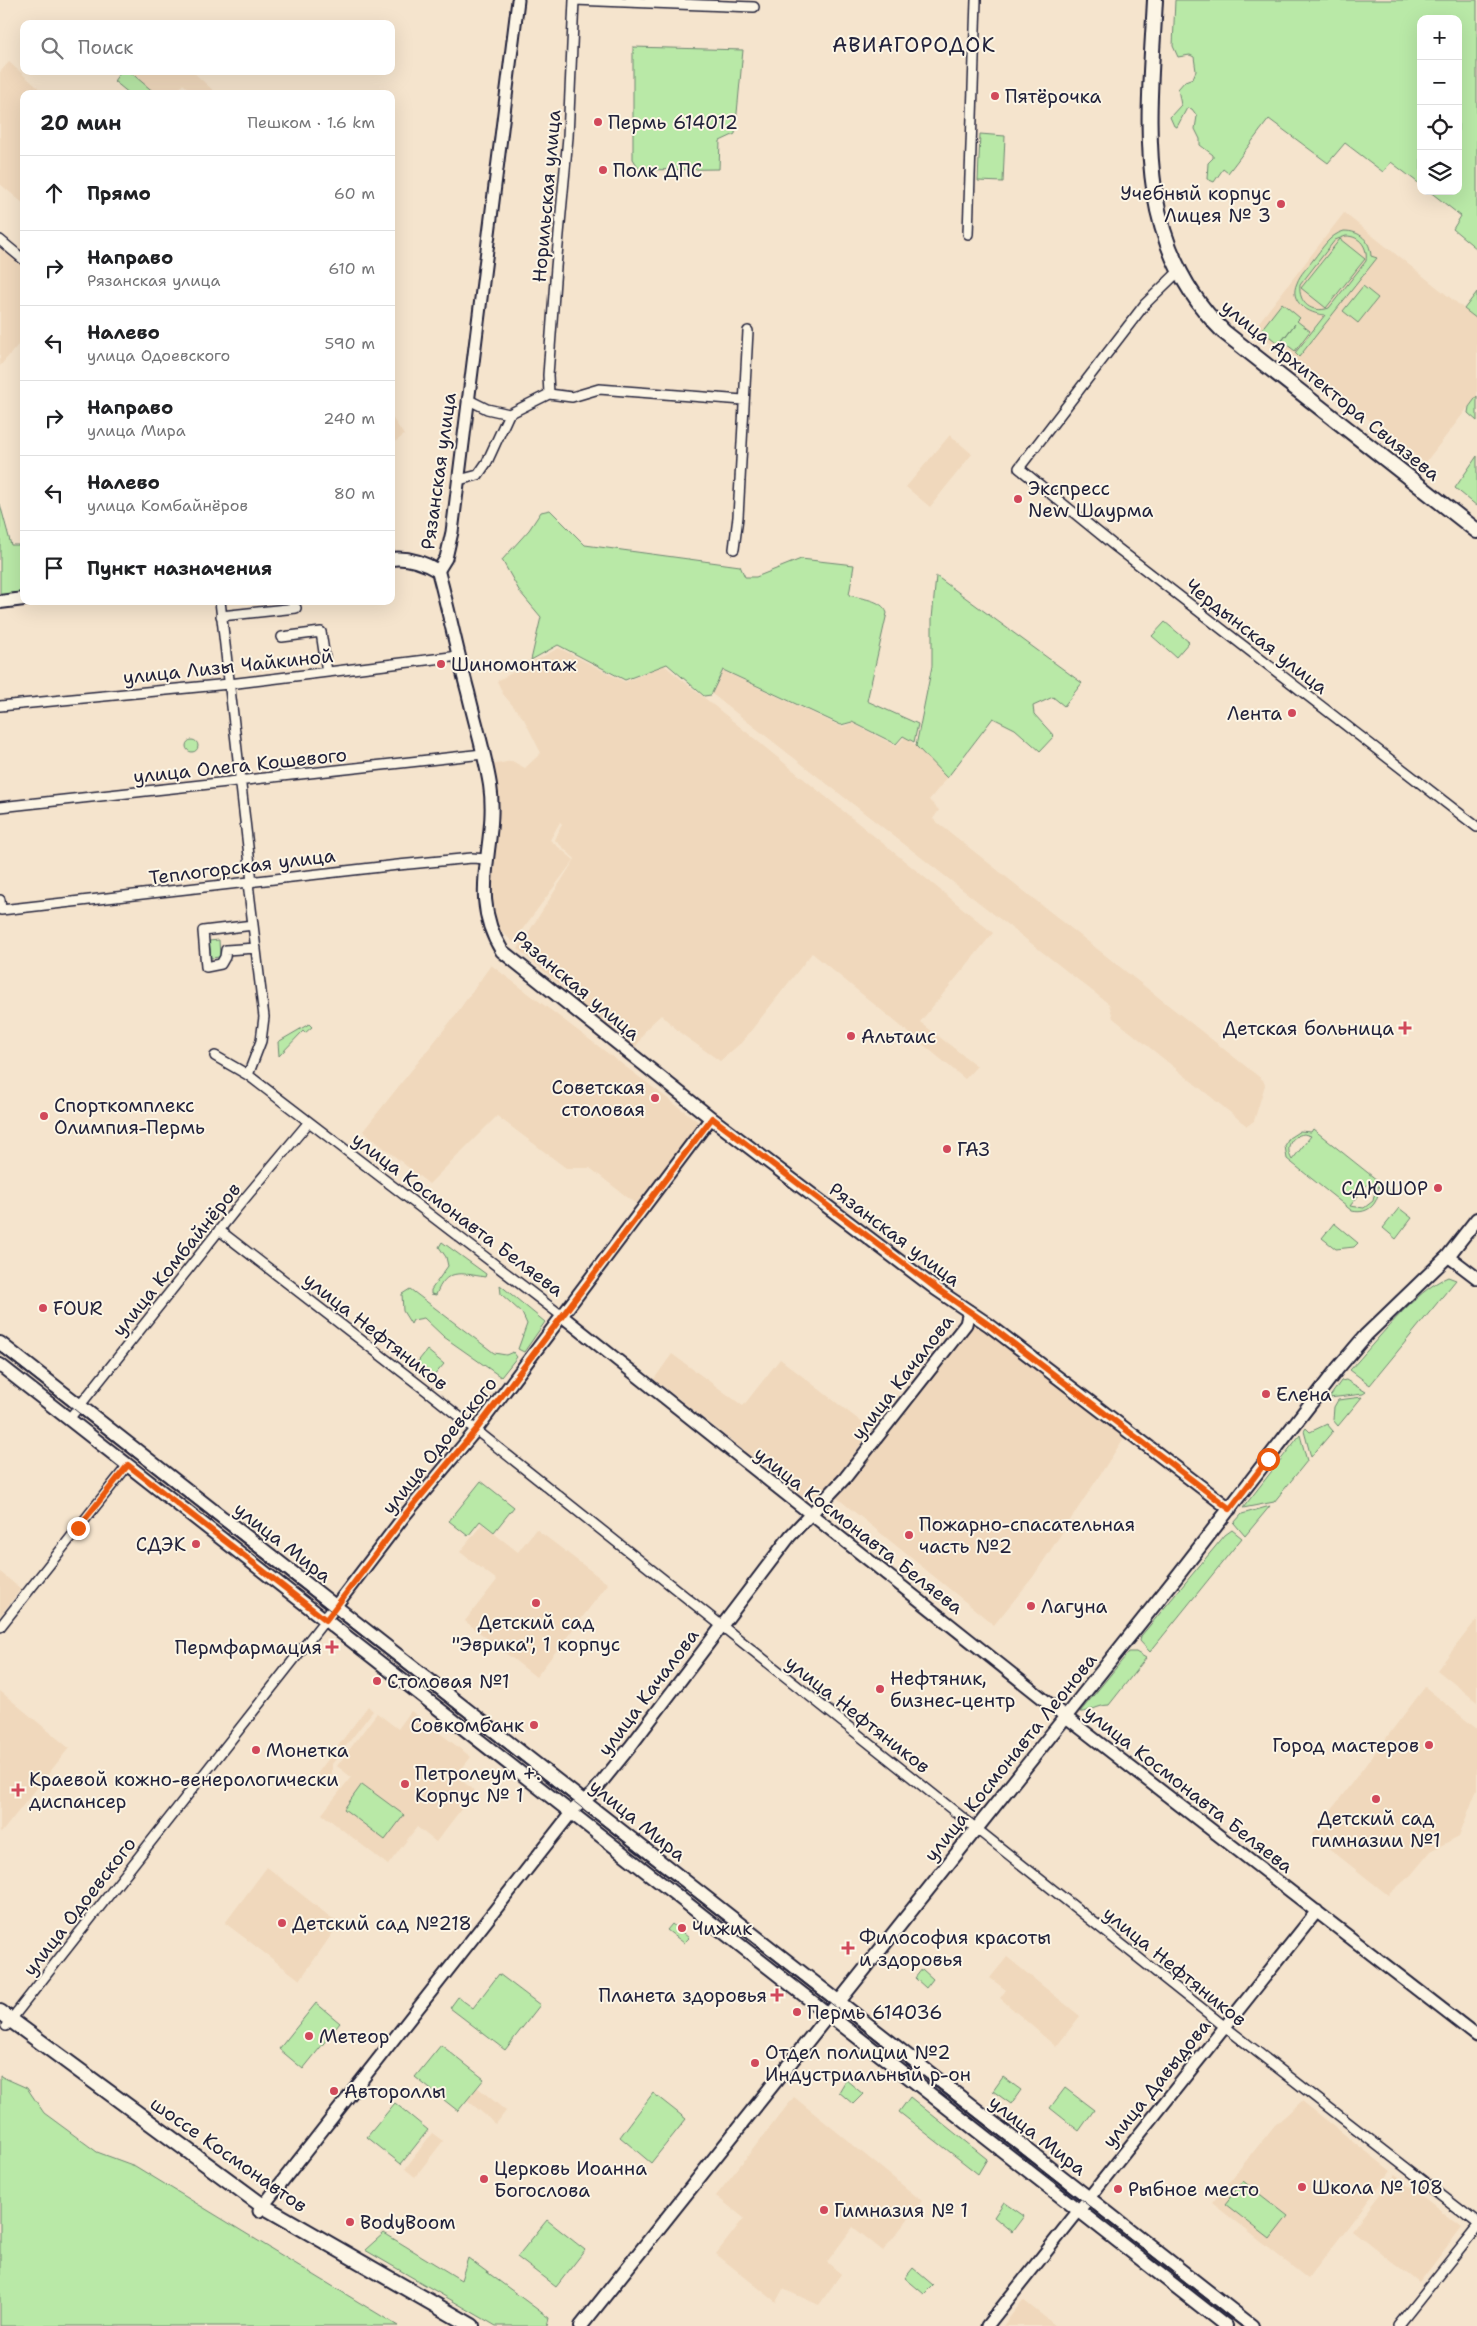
<!DOCTYPE html>
<html lang="ru">
<head>
<meta charset="utf-8">
<style>
  :root { --surface:#fff; --page:#f2f2f2; --text:#202124; --muted:#757577; --line:#e0e0e0 }
  body { margin:0; font-family:"Shantell Sans",sans-serif; background:var(--page); color:var(--text) }
  .controls { position:absolute; right:15px; top:15px; display:grid; overflow:hidden; border-radius:10px; box-shadow:0 5px 20px #0002 }
  .controls button { width:45px; height:45px; display:grid; place-items:center; padding:0; border:0; border-bottom:1px solid var(--line); background:var(--surface); color:var(--text); font:25px sans-serif }
  .stop { position:absolute; width:15px; height:15px; margin:-11px; border:4px solid #ea580c; border-radius:50%; background:#fff }
  .stop.end { background:#ea580c; border-color:#fff; box-shadow:0 1px 5px #0008 }
  .list { margin:0; padding:0; list-style:none }
  h2 { display:flex; justify-content:space-between; align-items:center; height:65px; margin:0; padding:0 20px; font-size:21px }
  h2 small { font-size:16px; font-weight:400; color:var(--muted) }
  .list li { display:grid; grid-template-columns:32px 1fr auto; gap:15px; align-items:center; box-sizing:border-box; height:75px; padding:0 20px; border-top:1px solid var(--line) }
  .list b { display:block; font-size:19px; white-space:nowrap }
  .list p { margin:0; font-size:16px; white-space:nowrap; color:var(--muted) }
  .list em { font-size:16px; font-style:normal; color:var(--muted) }
  .icon { flex:none; width:28px; height:28px; fill:none; stroke:currentColor; stroke-width:2; stroke-linecap:round; stroke-linejoin:round }
  .map { position:relative; flex:none; width:1477px; height:2326px; overflow:hidden }
  .search { position:absolute; background:var(--surface); box-shadow:0 5px 20px #0002; left:20px; top:20px; width:375px; height:55px; display:flex; align-items:center; gap:12px; box-sizing:border-box; padding:0 18px; border-radius:10px; color:var(--muted); font-size:19px }
  .panel { position:absolute; background:var(--surface); box-shadow:0 5px 20px #0002; left:20px; top:90px; width:375px; height:515px; border-radius:10px }
  .map>svg:first-child { display:block }
  .built { fill:#f0d8bc }
  .green { fill:#b9e9a7; stroke:#6e8671; fill-rule:evenodd }
  .lines { fill:none; stroke-linecap:round; stroke-linejoin:round }
  .minor-casing { stroke:#22223b; stroke-width:12 }
  .tertiary-casing { stroke:#22223b; stroke-width:15 }
  .secondary-casing { stroke:#22223b; stroke-width:16 }
  .primary-casing { stroke:#22223b; stroke-width:18 }
  .minor { stroke:#fcf5e5; stroke-width:9 }
  .tertiary { stroke:#fcf5e5; stroke-width:11 }
  .secondary { stroke:#fcf5e5; stroke-width:12 }
  .primary { stroke:#fcf5e5; stroke-width:14 }
  .tram { stroke:#22223b; stroke-width:1 }
  .route { stroke:#ea580c; stroke-width:6 }
  .poi-dot { fill:#d1495b; stroke:#fcf5e5; stroke-width:2 }
  .labels { text-anchor:middle; stroke-width:4; stroke-linejoin:round; paint-order:stroke }
  .poi-label { font-size:19px; fill:#22223b; stroke:#fcf5e5; text-anchor:start }
  .street-label { font-size:19px; fill:#22223b; stroke:#fcf5e5 }
  .quarter-label { font-size:21px; letter-spacing:1px; fill:#22223b; stroke:#fcf5e5 }
</style>
</head>
<body>
<div class="map">
<svg width="1477" height="2326" viewBox="0 0 1477 2326">
  <rect width="100%" height="100%" fill="#f5e4cd"/>
  <filter id="ink" filterUnits="userSpaceOnUse"><feTurbulence type="fractalNoise" baseFrequency=".02" numOctaves="2"/><feDisplacementMap in="SourceGraphic" scale="10" xChannelSelector="R" yChannelSelector="G"/><feConvolveMatrix kernelMatrix="1 2 1 2 8 2 1 2 1" color-interpolation-filters="sRGB"/></filter>
  <g filter="url(#ink)">
    <!-- built -->
    <path class="built" d="M9 62 45 94H24V204L0 184V72Z
      M127 71H192L217 94H194L183 84 176 94H155Z
      M1344 213 1477 319V396L1425 463 1253 330Z
      M0 246 24 266V338L0 366Z
      M391 416 404 435 391 445Z
      M950 435 972 454 930 507 906 487Z
      M559 648 625 682 664 665 993 933 920 1022 977 1066 965 1079 812 953 742 1042 720 1061 683 1035 661 1015 647 1028 634 1050 518 949 575 859 555 840 562 824 560 822 550 840 574 860 513 942 495 926 490 886 497 822 491 765 512 761 525 768 541 753 524 719 503 694 497 681Z
      M723 671 842 727 852 723 896 746 905 737 932 758 947 778 929 800 939 810 933 819 1263 1080 1265 1085 1254 1121 1247 1126 1113 1018 1109 1004 712 694Z
      M491 965 700 1123 636 1204 590 1168H566L497 1116 429 1184 363 1131 454 1017Z
      M974 1324 982 1327 1124 1438 1033 1577 994 1625 836 1497Z
      M672 1354 743 1406 780 1359 868 1427 869 1434 830 1485 810 1503 654 1379Z
      M482 1524 518 1552 536 1529 608 1584 536 1677 465 1621 497 1580 460 1552Z
      M0 1572 21 1589 0 1616Z
      M1477 1619V1702L1437 1670Z
      M1425 1687 1477 1729V1789L1459 1836 1431 1851 1411 1875 1388 1895 1312 1835Z
      M0 1691 69 1748 1 1833 0 1832Z
      M368 1706 373 1711 332 1764V1774L327 1780 317 1774Z
      M411 1711 471 1757 456 1776 475 1791 436 1842 417 1827 388 1865 322 1814 351 1777 337 1766 377 1713 398 1729Z
      M267 1867 339 1924 300 1980 225 1923Z
      M1007 1957 1080 2016 1056 2047 1000 1998 1006 1990 990 1978Z
      M477 2087 506 2111 496 2124 467 2100Z
      M794 2097 922 2201 883 2251 853 2227 827 2262 841 2274 819 2305 783 2289 776 2302 716 2254 744 2218 716 2196Z
      M1302 2101 1391 2171 1308 2279 1212 2203 1275 2125Z
      M432 2133 443 2141 415 2177 405 2169Z
      M1395 2175 1462 2227 1419 2283 1352 2230Z
      M1023 2300 1056 2326H1003Z"/>
    <!-- green -->
    <path class="green" d="M1175 0H1477V249L1453 229 1461 216 1429 191H1458V19H1421V185L1391 162 1383 172 1345 143 1328 163 1269 119 1228 173 1223 169 1214 182 1207 179 1208 163 1213 158V155L1200 145V139L1195 129 1197 116 1192 109 1187 108 1177 127 1174 126 1170 117 1181 105 1178 89 1185 81 1193 78 1196 71 1194 57 1190 55 1178 57 1173 46Z
      M633 47 743 50 735 134 720 141 719 169 640 170 633 159Z
      M121 71H129L156 94H130L114 81Z
      M980 134 1005 136 1003 182 978 181Z
      M1344 231C1360 231 1370 240 1371 256L1377 258 1299 357 1295 353 1325 315C1309 314 1288 302 1297 283 1300 274 1308 267 1313 260 1322 249 1329 235 1344 231ZM1346 236C1360 236 1368 247 1366 261L1329 308C1312 314 1298 303 1300 285L1335 240Z
      M1340 239 1365 259 1326 308 1301 288Z
      M1363 286 1378 298 1358 323 1343 311Z
      M1477 292V319L1464 309Z
      M1282 303 1300 318 1297 321 1310 331 1295 351 1282 341 1295 324 1279 344 1261 330Z
      M1477 396V421L1468 413 1469 407Z
      M1477 456V506L1455 488Z
      M0 504 11 545H24V595L0 597Z
      M550 510 585 545 740 566 745 577H756L801 559 854 565 849 595C861 599 882 599 887 613L867 701 918 724 914 742 903 736 896 744 852 722 841 725 723 670 711 695 704 696 667 664 625 680 558 645 531 660 541 617 520 592 502 560 529 530 541 512Z
      M936 576 1082 683 1064 706 1053 697 1033 706 1034 714 1054 736 1040 751 1015 729 993 718 947 778 916 746 932 666V619Z
      M1165 622 1189 642 1176 657 1152 636Z
      M186 746a6 6 0 1 1 12 0a6 6 0 1 1-12 0Z
      M219 940 220 957 211 958 209 941Z
      M309 1024 312 1027 305 1033 303 1031 279 1056 278 1042Z
      M1313 1129 1392 1192 1390 1196 1378 1186C1380 1202 1369 1215 1352 1211L1287 1159 1285 1146 1289 1138 1300 1131 1311 1132ZM1304 1134 1311 1136 1292 1160C1285 1148 1290 1136 1304 1134ZM1370 1181 1375 1191 1373 1201 1364 1208 1350 1206Z
      M1399 1208 1412 1218 1396 1239 1383 1228Z
      M1334 1223 1358 1243 1354 1247 1336 1249 1322 1238Z
      M442 1242 486 1274 485 1277C460 1273 446 1268 436 1295L431 1294V1290L448 1266 446 1257 439 1247Z
      M1448 1277 1456 1280 1370 1385 1350 1370C1375 1343 1415 1290 1448 1277Z
      M500 1285 545 1322 524 1352 518 1349 527 1324 522 1313 501 1294Z
      M410 1289 494 1353 506 1355 513 1352 517 1357 501 1377 444 1337 424 1318 413 1320 411 1324 403 1311 402 1294Z
      M427 1350 444 1364 433 1377 416 1364Z
      M1346 1380 1366 1392 1363 1394 1329 1398 1341 1381Z
      M1362 1397 1338 1426 1333 1420 1334 1407 1338 1400Z
      M1327 1424 1333 1431 1311 1457 1304 1431 1306 1428 1310 1432Z
      M1300 1435 1307 1461 1274 1502 1243 1508Z
      M481 1481 514 1507 494 1532 480 1521 468 1536 449 1521Z
      M1270 1506 1245 1536 1234 1523 1242 1514Z
      M1232 1530 1242 1538 1150 1652 1140 1641 1141 1636 1225 1535Z
      M1129 1652H1136L1146 1658 1109 1705C1098 1705 1088 1713 1080 1712Z
      M362 1784 404 1815 385 1840 344 1809Z
      M672 1924 689 1938 684 1943 667 1930Z
      M922 1969 933 1979 926 1988 915 1978Z
      M499 1974 540 2005 505 2050 450 2008 458 1997 473 2008Z
      M316 2003 340 2023 303 2069 279 2049Z
      M441 2045 484 2079 458 2111 415 2077Z
      M0 2076 27 2088 44 2113 97 2152 135 2166 398 2326H0Z
      M1003 2077 1021 2090 1011 2104 993 2091Z
      M846 2080 863 2094 853 2104 839 2092Z
      M1065 2088 1094 2110 1079 2131 1050 2108Z
      M653 2093 686 2119 651 2163 620 2137Z
      M910 2097 987 2159 978 2174 899 2112Z
      M395 2103 428 2130 401 2164 367 2137Z
      M1243 2181 1288 2216 1270 2239 1225 2204Z
      M1004 2202 1024 2216 1012 2232 994 2217Z
      M547 2220 585 2250 556 2287 517 2257Z
      M384 2233 461 2280 468 2258 549 2318 547 2326H496L365 2250Z
      M913 2268 933 2285 924 2294 905 2278Z"/>
    <g class="lines">
      <defs>
        <path id="minor" d="M574 0 754 7
          M968 234 976 0
          M0 240 24 260
          M1179 271 1145 304 1019 468 1116 547 1477 827
          M549 394 548 375 556 267 568 137 574 0
          M467 399 487 409 509 414 549 394 572 397 599 389 743 400
          M459 480 478 475 487 462 509 414
          M734 549 738 517 748 331
          M220 601 252 882
          M221 616 296 608
          M282 637 321 632 327 672
          M0 706 229 684 459 656
          M0 807 483 754
          M0 900 1 910 398 865 472 858 487 859
          M253 925 203 931 206 967 221 964 225 957 226 950 256 948
          M215 1056 248 1075 562 1316
          M248 1075 261 1041 264 1017 248 883
          M219 1230 432 1395 1224 2026 1477 2223
          M69 1419 236 1209 309 1122
          M0 1627 128 1465
          M6 2026 325 1620
          M1398 2326 1477 2227"/>
        <path id="tertiary" d="M438 571 446 558 452 532 518 0
          M1448 1256 1477 1278
          M562 1316 1066 1717 1477 2036
          M325 1620 405 1515 476 1430 711 1118
          M259 2211 575 1808 592 1794 630 1747 790 1536 845 1478 966 1324 969 1311
          M987 2326 1317 1911"/>
        <path id="secondary" d="M391 559C408 557 423 562 438 571 449 611 457 652 468 692 475 723 485 754 490 785 499 845 466 894 502 951L711 1118 936 1289 989 1325 1230 1509
          M0 602 24 599
          M0 1343 1252 2326
          M0 1365 1226 2326
          M581 2326 1175 1579 1338 1368 1366 1335 1448 1256 1477 1219"/>
        <path id="primary" d="M1155 0C1149 119 1131 240 1224 332L1477 531
          M0 2012 263 2206 472 2326"/>
      </defs>
      <!-- minor casing -->
      <use href="#minor" class="minor-casing"/>
      <!-- tertiary casing -->
      <use href="#tertiary" class="tertiary-casing"/>
      <!-- secondary casing -->
      <use href="#secondary" class="secondary-casing"/>
      <!-- primary casing -->
      <use href="#primary" class="primary-casing"/>
      <!-- minor -->
      <use href="#minor" class="minor"/>
      <!-- tertiary -->
      <use href="#tertiary" class="tertiary"/>
      <!-- secondary -->
      <use href="#secondary" class="secondary"/>
      <!-- primary -->
      <use href="#primary" class="primary"/>
      <!-- tram -->
      <path class="tram" d="M0 1351 1242 2326"/>
    </g>
  </g>
  <g class="lines" filter="url(#ink)">
    <!-- route -->
    <path class="route" d="M78 1528 128 1465 326 1620 405 1515 476 1430 712 1118 936 1288 989 1325 1230 1509 1268 1459"/>
  </g>
  <!-- markers -->
  <g class="poi-dot">
    <circle cx="995" cy="96" r="5"/>
    <circle cx="598" cy="122" r="5"/>
    <circle cx="603" cy="170" r="5"/>
    <circle cx="1281" cy="204" r="5"/>
    <circle cx="1018" cy="499" r="5"/>
    <circle cx="441" cy="664" r="5"/>
    <circle cx="1292" cy="713" r="5"/>
    <path d="M1402.5 1020.5h5v5h5v5h-5v5h-5v-5h-5v-5h5z"/>
    <circle cx="851" cy="1036" r="5"/>
    <circle cx="655" cy="1098" r="5"/>
    <circle cx="44" cy="1116" r="5"/>
    <circle cx="947" cy="1149" r="5"/>
    <circle cx="1438" cy="1188" r="5"/>
    <circle cx="43" cy="1308" r="5"/>
    <circle cx="1266" cy="1394" r="5"/>
    <circle cx="909" cy="1535" r="5"/>
    <circle cx="196" cy="1544" r="5"/>
    <circle cx="536" cy="1603" r="5"/>
    <circle cx="1031" cy="1606" r="5"/>
    <path d="M329.5 1639.5h5v5h5v5h-5v5h-5v-5h-5v-5h5z"/>
    <circle cx="377" cy="1681" r="5"/>
    <circle cx="880" cy="1689" r="5"/>
    <circle cx="534" cy="1725" r="5"/>
    <circle cx="1429" cy="1745" r="5"/>
    <circle cx="256" cy="1750" r="5"/>
    <circle cx="405" cy="1784" r="5"/>
    <path d="M15.5 1782.5h5v5h5v5h-5v5h-5v-5h-5v-5h5z"/>
    <circle cx="1376" cy="1799" r="5"/>
    <circle cx="282" cy="1923" r="5"/>
    <circle cx="682" cy="1928" r="5"/>
    <path d="M845.5 1940.5h5v5h5v5h-5v5h-5v-5h-5v-5h5z"/>
    <path d="M774.5 1987.5h5v5h5v5h-5v5h-5v-5h-5v-5h5z"/>
    <circle cx="797" cy="2012" r="5"/>
    <circle cx="309" cy="2036" r="5"/>
    <circle cx="755" cy="2063" r="5"/>
    <circle cx="334" cy="2091" r="5"/>
    <circle cx="484" cy="2179" r="5"/>
    <circle cx="1302" cy="2187" r="5"/>
    <circle cx="1118" cy="2189" r="5"/>
    <circle cx="824" cy="2210" r="5"/>
    <circle cx="350" cy="2222" r="5"/>
  </g>
  <g class="labels">
    <!-- poi labels -->
    <g class="poi-label">
      <text x="1005" y="103">Пятёрочка</text>
      <text x="608" y="129">Пермь 614012</text>
      <text x="613" y="177">Полк ДПС</text>
      <text x="1271" y="200" text-anchor="end">Учебный корпус<tspan x="1271" dy="22">Лицея № 3</tspan></text>
      <text x="1028" y="495">Экспресс<tspan x="1028" dy="22">New Шаурма</tspan></text>
      <text x="451" y="671">Шиномонтаж</text>
      <text x="1282" y="720" text-anchor="end">Лента</text>
      <text x="1394" y="1035" text-anchor="end">Детская больница</text>
      <text x="861" y="1043">Альтаис</text>
      <text x="645" y="1094" text-anchor="end">Советская<tspan x="645" dy="22">столовая</tspan></text>
      <text x="54" y="1112">Спорткомплекс<tspan x="54" dy="22">Олимпия-Пермь</tspan></text>
      <text x="957" y="1156">ГАЗ</text>
      <text x="1428" y="1195" text-anchor="end">СДЮШОР</text>
      <text x="53" y="1315">FOUR</text>
      <text x="1276" y="1401">Елена</text>
      <text x="919" y="1531">Пожарно-спасательная<tspan x="919" dy="22">часть №2</tspan></text>
      <text x="186" y="1551" text-anchor="end">СДЭК</text>
      <text x="1041" y="1613">Лагуна</text>
      <text x="536" y="1629" text-anchor="middle">Детский сад<tspan x="536" dy="22">"Эврика", 1 корпус</tspan></text>
      <text x="322" y="1654" text-anchor="end">Пермфармация</text>
      <text x="890" y="1685">Нефтяник,<tspan x="890" dy="22">бизнес-центр</tspan></text>
      <text x="387" y="1688">Столовая №1</text>
      <text x="524" y="1732" text-anchor="end">Совкомбанк</text>
      <text x="1419" y="1752" text-anchor="end">Город мастеров</text>
      <text x="266" y="1757">Монетка</text>
      <text x="415" y="1780">Петролеум +.<tspan x="415" dy="22">Корпус № 1</tspan></text>
      <text x="29" y="1786">Краевой кожно-венерологически<tspan x="29" dy="22">диспансер</tspan></text>
      <text x="1376" y="1825" text-anchor="middle">Детский сад<tspan x="1376" dy="22">гимназии №1</tspan></text>
      <text x="292" y="1930">Детский сад №218</text>
      <text x="692" y="1935">Чижик</text>
      <text x="859" y="1944">Философия красоты<tspan x="859" dy="22">и здоровья</tspan></text>
      <text x="767" y="2002" text-anchor="end">Планета здоровья</text>
      <text x="807" y="2019">Пермь 614036</text>
      <text x="319" y="2043">Метеор</text>
      <text x="765" y="2059">Отдел полиции №2<tspan x="765" dy="22">Индустриальный р-он</tspan></text>
      <text x="344" y="2098">Автороллы</text>
      <text x="494" y="2175">Церковь Иоанна<tspan x="494" dy="22">Богослова</tspan></text>
      <text x="1312" y="2194">Школа № 108</text>
      <text x="1128" y="2196">Рыбное место</text>
      <text x="834" y="2217">Гимназия № 1</text>
      <text x="360" y="2229">BodyBoom</text>
    </g>
    <!-- street labels -->
    <g class="street-label">
      <text transform="translate(546 196) rotate(-85)" y="7">Норильская улица</text>
      <text transform="translate(1331 390) rotate(39)" y="7">улица Архитектора Свиязева</text>
      <text transform="translate(438 471) rotate(-82)" y="7">Рязанская улица</text>
      <text transform="translate(1257 636) rotate(38)" y="7">Чердынская улица</text>
      <text transform="translate(228 666) rotate(-6)" y="7">улица Лизы Чайкиной</text>
      <text transform="translate(240 765) rotate(-6)" y="7">улица Олега Кошевого</text>
      <text transform="translate(242 866) rotate(-7)" y="7">Теплогорская улица</text>
      <text transform="translate(577 985) rotate(40)" y="7">Рязанская улица</text>
      <text transform="translate(458 1214) rotate(37)" y="7">улица Космонавта Беляева</text>
      <text transform="translate(895 1234) rotate(37)" y="7">Рязанская улица</text>
      <text transform="translate(176 1259) rotate(-51)" y="7">улица Комбайнёров</text>
      <text transform="translate(376 1331) rotate(38)" y="7">улица Нефтяников</text>
      <text transform="translate(902 1377) rotate(-52)" y="7">улица Качалова</text>
      <text transform="translate(439 1445) rotate(-51)" y="7">улица Одоевского</text>
      <text transform="translate(859 1530) rotate(38)" y="7">улица Космонавта Беляева</text>
      <text transform="translate(283 1542) rotate(38)" y="7">улица Мира</text>
      <text transform="translate(648 1692) rotate(-53)" y="7">улица Качалова</text>
      <text transform="translate(858 1714) rotate(38)" y="7">улица Нефтяников</text>
      <text transform="translate(1010 1757) rotate(-51)" y="7">улица Космонавта Леонова</text>
      <text transform="translate(1189 1789) rotate(38)" y="7">улица Космонавта Беляева</text>
      <text transform="translate(638 1820) rotate(39)" y="7">улица Мира</text>
      <text transform="translate(79 1906) rotate(-52)" y="7">улица Одоевского</text>
      <text transform="translate(1175 1966) rotate(39)" y="7">улица Нефтяников</text>
      <text transform="translate(1156 2083) rotate(-51)" y="7">улица Давыдова</text>
      <text transform="translate(1038 2135) rotate(38)" y="7">улица Мира</text>
      <text transform="translate(229 2154) rotate(35)" y="7">шоссе Космонавтов</text>
    </g>
    <!-- quarter labels -->
    <g class="quarter-label">
      <text x="914" y="52">АВИАГОРОДОК</text>
    </g>
  </g>
</svg>
<div class="controls">
<button>+</button>
<button>−</button>
<button><svg class="icon" aria-label="locate" viewBox="0 0 24 24"><circle cx="12" cy="12" r="6"/><path d="M12 2v4M12 18v4M2 12h4M18 12h4"/></svg></button>
<button><svg class="icon" aria-label="layers" viewBox="0 0 24 24"><path d="M12 4l9 5-9 5-9-5zM3 14l9 5 9-5"/></svg></button>
</div>
<div class="stop" style="left:1268px;top:1459px"></div>
<div class="stop end" style="left:78px;top:1528px"></div>
<div class="search"><svg class="icon" aria-label="search" viewBox="0 0 24 24"><circle cx="10" cy="10" r="6"/><path d="M15 15l6 6"/></svg>Поиск</div>
<section class="panel">
<h2>20 мин<small>Пешком · 1.6 km</small></h2>
<ul class="list">
<li><svg class="icon" aria-label="ahead" viewBox="0 0 24 24"><path d="M12 20V5M6 11l6-6 6 6"/></svg><div><b>Прямо</b></div><em>60 m</em></li>
<li><svg class="icon" aria-label="right" viewBox="0 0 24 24"><path d="M7 20v-9h11M14 6l5 5-5 5"/></svg><div><b>Направо</b><p>Рязанская улица</p></div><em>610 m</em></li>
<li><svg class="icon" aria-label="left" viewBox="0 0 24 24"><path d="M17 20v-9H6M10 6l-5 5 5 5"/></svg><div><b>Налево</b><p>улица Одоевского</p></div><em>590 m</em></li>
<li><svg class="icon" aria-label="right" viewBox="0 0 24 24"><path d="M7 20v-9h11M14 6l5 5-5 5"/></svg><div><b>Направо</b><p>улица Мира</p></div><em>240 m</em></li>
<li><svg class="icon" aria-label="left" viewBox="0 0 24 24"><path d="M17 20v-9H6M10 6l-5 5 5 5"/></svg><div><b>Налево</b><p>улица Комбайнёров</p></div><em>80 m</em></li>
<li><svg class="icon" aria-label="arrive" viewBox="0 0 24 24"><path d="M6 21V4h12l-3 4 3 4H6"/></svg><div><b>Пункт назначения</b></div></li>
</ul>
</section>
</div>
</body>
</html>
